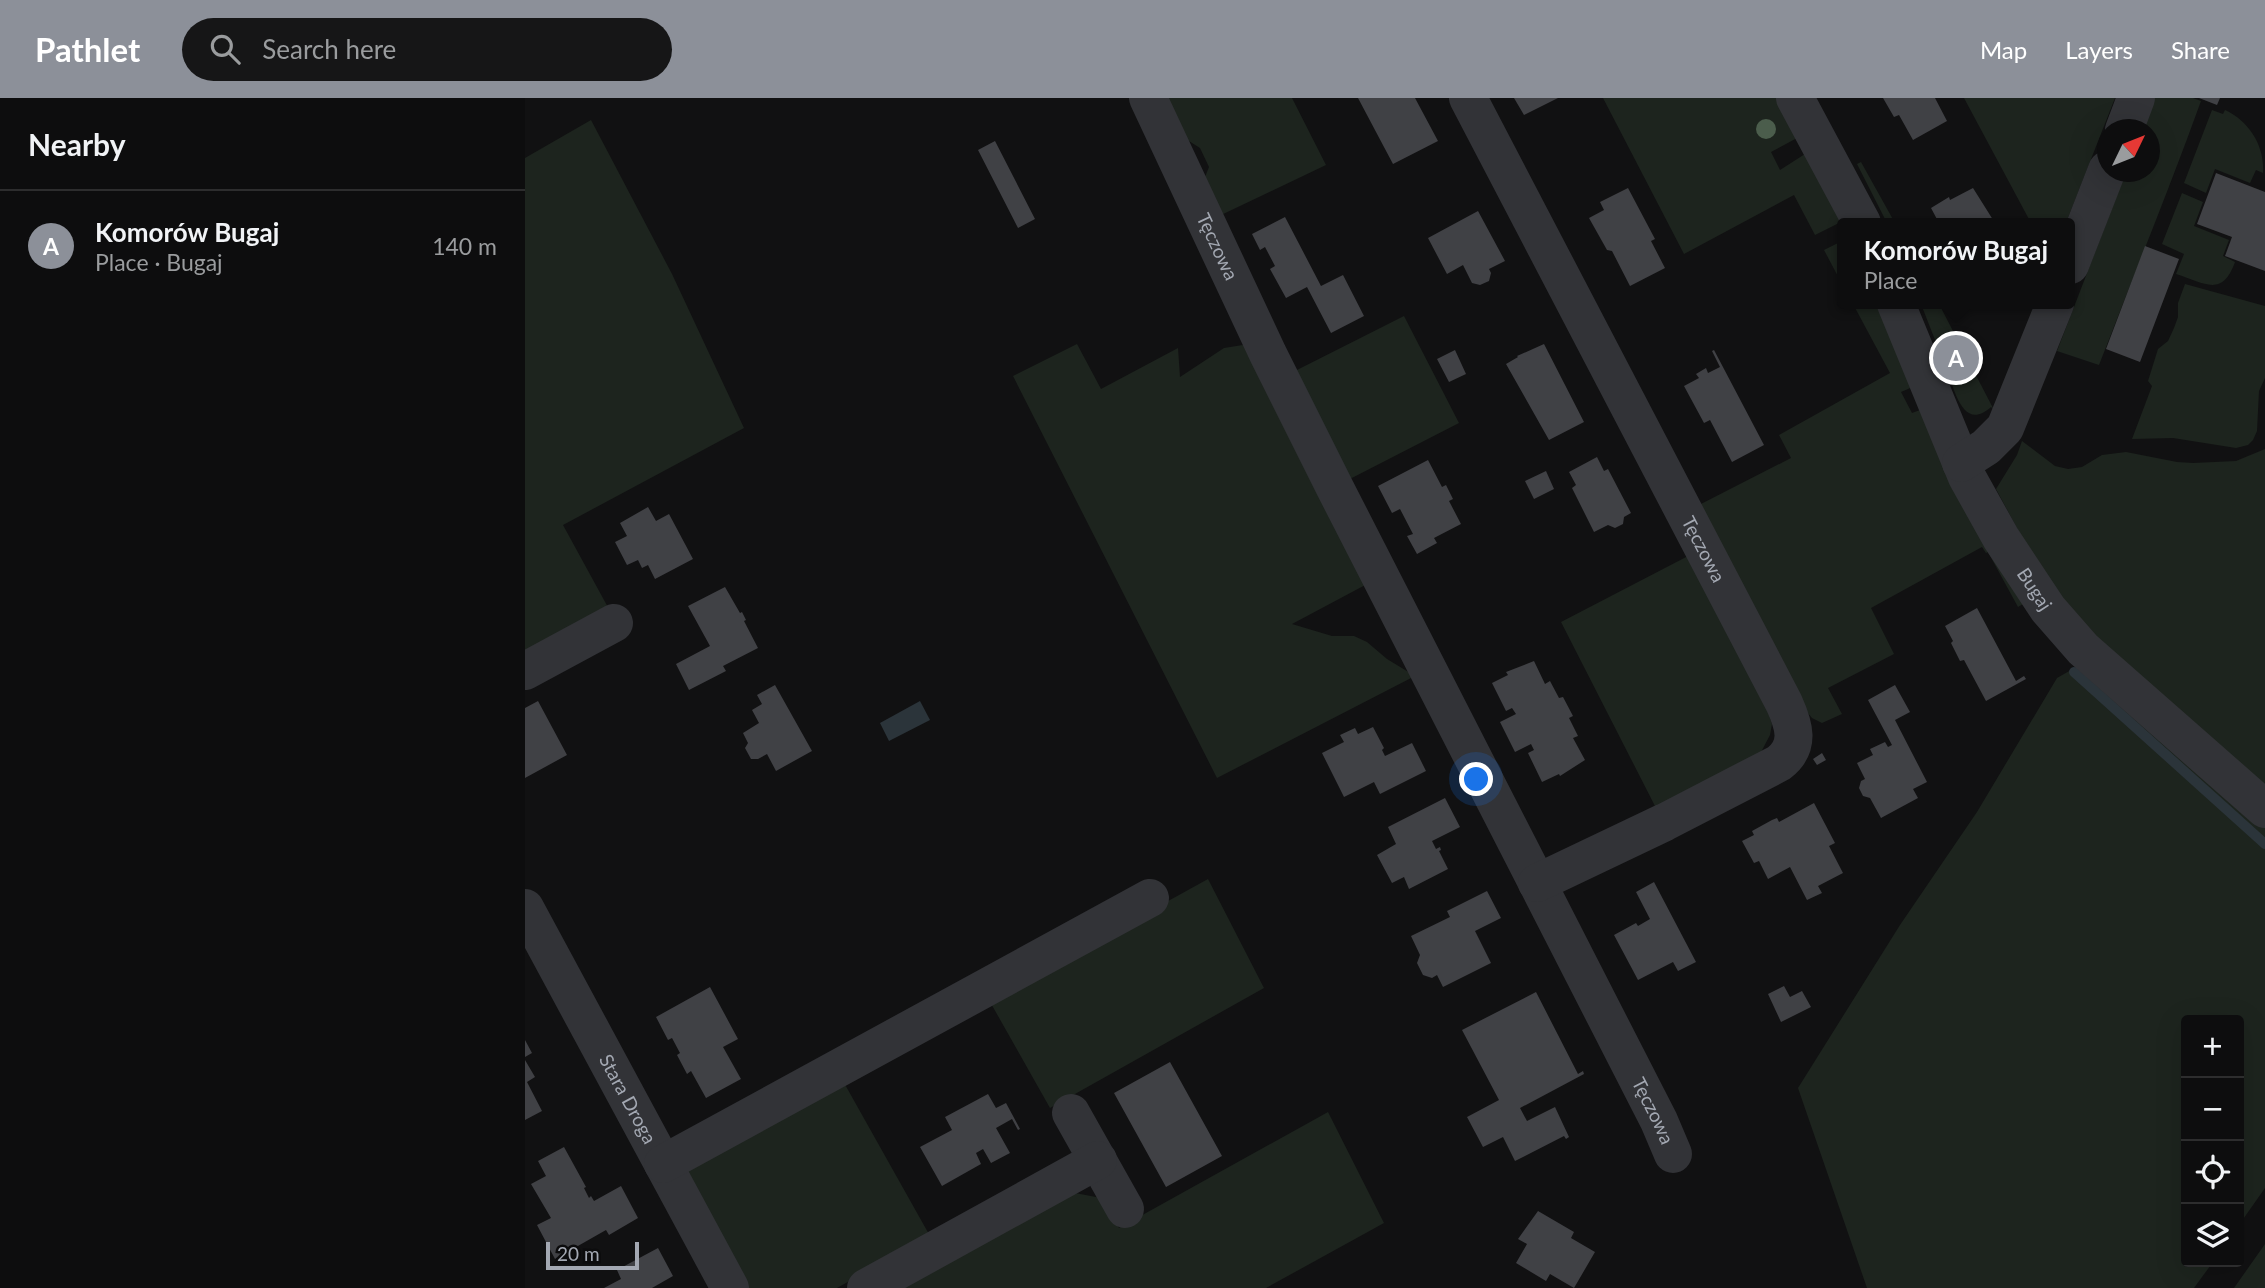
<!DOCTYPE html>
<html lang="en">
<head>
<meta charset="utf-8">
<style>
  :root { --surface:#0d0d0e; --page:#161617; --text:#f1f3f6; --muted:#9a9c9e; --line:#2d2d2e; --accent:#8c9099 }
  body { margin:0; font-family:Lato,sans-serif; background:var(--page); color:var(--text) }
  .controls { position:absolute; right:21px; bottom:21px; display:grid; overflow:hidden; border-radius:7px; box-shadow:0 7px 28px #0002 }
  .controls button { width:63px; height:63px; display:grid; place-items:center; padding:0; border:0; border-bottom:2px solid var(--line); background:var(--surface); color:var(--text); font:35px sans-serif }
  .compass { position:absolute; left:1572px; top:21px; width:63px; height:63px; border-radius:50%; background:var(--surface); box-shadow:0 7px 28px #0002; rotate:47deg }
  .scale { position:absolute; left:21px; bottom:18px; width:93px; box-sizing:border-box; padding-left:7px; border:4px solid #a3a8b2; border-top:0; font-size:19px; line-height:24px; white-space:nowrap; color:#a3a8b2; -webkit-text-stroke:5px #0c0c0d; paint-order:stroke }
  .you { position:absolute; left:952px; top:682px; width:24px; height:24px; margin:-18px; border:5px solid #fff; border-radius:50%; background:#1a73e8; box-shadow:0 0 0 10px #1a73e833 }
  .badge { display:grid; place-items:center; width:46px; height:46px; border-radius:50%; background:var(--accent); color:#fff; font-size:23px; font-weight:700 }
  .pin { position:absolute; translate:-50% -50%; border:4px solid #fff; box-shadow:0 2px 7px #0006 }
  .popup { position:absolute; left:1312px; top:120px; width:238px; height:91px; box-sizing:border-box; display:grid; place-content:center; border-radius:7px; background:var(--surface); filter:drop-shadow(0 2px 5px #0005); font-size:23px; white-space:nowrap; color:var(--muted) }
  .popup b { font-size:26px; color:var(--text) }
  .popup::after { content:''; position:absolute; left:50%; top:100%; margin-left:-14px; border:14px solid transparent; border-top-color:var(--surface) }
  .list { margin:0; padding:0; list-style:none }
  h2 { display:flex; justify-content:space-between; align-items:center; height:91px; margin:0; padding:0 28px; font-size:30px }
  h2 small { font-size:23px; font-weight:400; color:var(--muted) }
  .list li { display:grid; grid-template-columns:46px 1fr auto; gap:21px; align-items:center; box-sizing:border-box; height:112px; padding:0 28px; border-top:2px solid var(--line) }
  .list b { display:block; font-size:26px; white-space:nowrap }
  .list p { margin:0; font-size:23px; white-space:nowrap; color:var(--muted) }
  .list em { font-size:23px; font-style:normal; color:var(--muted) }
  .icon { flex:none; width:38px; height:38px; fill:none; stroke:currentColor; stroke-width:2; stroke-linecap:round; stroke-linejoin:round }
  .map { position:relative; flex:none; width:1740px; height:1190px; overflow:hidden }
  header { display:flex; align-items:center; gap:42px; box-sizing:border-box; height:98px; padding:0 35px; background:var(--accent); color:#fff }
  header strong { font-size:33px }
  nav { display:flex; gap:38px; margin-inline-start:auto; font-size:24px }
  .search { width:490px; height:63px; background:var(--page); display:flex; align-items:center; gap:18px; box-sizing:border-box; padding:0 24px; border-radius:38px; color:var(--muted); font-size:26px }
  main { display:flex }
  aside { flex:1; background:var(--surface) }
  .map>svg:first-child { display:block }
  .green { fill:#1d241e }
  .water { fill:#2b343a }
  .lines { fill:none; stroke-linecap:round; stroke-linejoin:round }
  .stream { stroke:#2b343a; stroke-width:10 }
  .building { fill:#404145 }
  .minor { stroke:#323337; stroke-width:38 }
  .tree { fill:#4b5d4c }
  .labels { text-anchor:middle; stroke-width:6; stroke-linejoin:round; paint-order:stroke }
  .street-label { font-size:19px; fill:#a3a8b2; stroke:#0c0c0d }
</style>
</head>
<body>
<header>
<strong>Pathlet</strong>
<div class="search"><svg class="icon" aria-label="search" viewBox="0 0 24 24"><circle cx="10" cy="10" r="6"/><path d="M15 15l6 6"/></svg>Search here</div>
<nav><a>Map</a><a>Layers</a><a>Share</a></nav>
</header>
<main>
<aside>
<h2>Nearby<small></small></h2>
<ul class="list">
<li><span class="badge">A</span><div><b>Komorów Bugaj</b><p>Place · Bugaj</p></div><em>140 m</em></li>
</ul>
</aside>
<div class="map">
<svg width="1740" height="1190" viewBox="0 0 1740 1190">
  <rect width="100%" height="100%" fill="#111112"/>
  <!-- green -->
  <path class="green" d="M637 0H767L801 67 694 118 678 84 684 69 675 50 656 38Z
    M1078 0H1255L1272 40 1246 54 1255 72 1280 56 1316 124 1290 137 1269 97 1159 156Z
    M1439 0H1590L1541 125H1506Z
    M1629 0H1668L1676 3C1644 92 1608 179 1574 267L1532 253 1601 74H1624V32L1617 31Z
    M1687 12 1698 16 1700 12C1724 23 1740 48 1738 75L1731 72 1725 85 1690 71 1681 95 1659 85Z
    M66 22 147 176 219 330 38 427 85 513 0 560V60Z
    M1336 64 1370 125H1362L1332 66Z
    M1657 95 1678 104 1669 128 1704 142 1698 158 1710 164C1697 200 1680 185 1651 176L1659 156 1637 146Z
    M1317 143V186L1299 152Z
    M1660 186 1740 208V280L1734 293 1732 333 1728 342 1723 347 1711 350 1648 340 1607 341 1627 288 1623 283 1633 251 1643 243 1649 230 1653 219V205Z
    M1328 206H1358L1390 288 1376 294 1387 315 1395 312 1498 506 1493 509 1463 454 1461 455 1457 449 1346 510 1369 556 1303 590 1317 616 1297 625 1287 620 1277 608 1172 408 1266 360 1254 337 1365 275Z
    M1396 206H1414L1469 312 1466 309C1437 335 1429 289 1421 269L1427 265 1430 270 1441 264 1433 250 1421 256 1424 262 1419 265Z
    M879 218 934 325 821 383 766 275Z
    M552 246 576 291 653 250 655 279 699 250 724 246 844 485 767 526 807 538H829L842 544 862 561 890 578 692 680 488 278Z
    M1497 343 1530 368 1543 371 1557 369 1577 357 1601 354 1652 364 1668 365 1711 363 1740 351V700L1554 532 1509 462 1471 391 1492 357Z
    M1165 457 1233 585 1247 626 1245 637 1234 658 1131 710 1036 524Z
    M1561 568 1740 726V1090L1714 1127V922H1661V1164H1688L1669 1190H1342L1273 990 1375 827 1452 714 1532 580 1546 572Z
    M683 781 739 890 525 1010 464 902Z
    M318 983 405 1138 312 1190H218L155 1072Z
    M803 1014 859 1125 741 1190H371L545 1094 576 1100 594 1130Z
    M1740 1146V1190H1709Z"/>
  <!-- water -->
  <path class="water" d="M395 603 405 622 364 643 355 625Z"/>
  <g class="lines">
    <!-- stream -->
    <path class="stream" d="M1549 574 1740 746"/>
  </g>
  <!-- building -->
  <path class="building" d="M833 0H890L913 43 868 66Z
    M989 0H1033L999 17Z
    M1358 0H1410L1422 23 1388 42 1374 17 1369 19Z
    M1674 0H1695L1692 7Z
    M470 43 510 121 493 130 453 52Z
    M1691 75 1740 94V173L1700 158 1707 139 1672 126Z
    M1103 90 1130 141 1126 143 1140 170 1105 188 1087 153 1082 152 1064 120 1079 112 1075 104Z
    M1448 90 1470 125H1414L1406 110 1424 99 1425 102Z
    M953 113 980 163 964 171 966 175 964 183 955 187 947 185 938 167 922 176 903 140Z
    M760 119 796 188 818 177 839 218 806 235 782 189 761 200 745 171 750 168 740 149 735 152 727 136Z
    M1620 148 1654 161 1615 264 1581 251Z
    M1019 246 1059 324 1024 342 981 266 993 259 992 258Z
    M1433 251 1440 264 1429 270 1422 257Z
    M930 252 941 276 924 284 912 261Z
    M1189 252 1239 347 1207 364 1185 322 1179 325 1159 288 1174 280 1171 276 1181 270 1183 275 1195 269 1187 253Z
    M1072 359 1079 373 1083 371 1106 415 1099 419 1098 426 1090 430 1083 427 1069 434 1047 390 1051 387 1044 374Z
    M903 362 917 389 921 387 928 401 924 403 936 426 909 440 912 445 892 456 882 438 888 436 875 411 867 415 853 388Z
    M1021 373 1029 391 1009 401 1000 383Z
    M123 409 131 423 144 416 168 461 130 481 123 467 117 470 113 462 102 467 90 444 102 438 95 425Z
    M200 489 215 515 217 514 221 522 219 523 233 550 198 568 201 573 164 592 151 566 185 548 163 508Z
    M1452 510 1491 583 1499 578 1501 581 1461 603 1439 562 1435 563 1426 545 1428 543 1420 528Z
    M1009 563 1020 586 1025 583 1034 600 1038 599 1048 618 1044 620 1053 638 1048 640 1060 662 1035 678 1034 676 1017 684 1003 655 1009 652 1006 646 990 654 975 624 991 616 987 610 981 613 967 585 983 577 981 574Z
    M250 587 287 653 251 673 242 656 233 661H226L220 650 223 645 218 635 234 625 227 612 237 606 232 597Z
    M1370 587 1385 614 1370 622 1402 684 1388 691 1393 700 1356 720 1345 700 1338 698 1334 690 1336 683 1340 681 1332 665 1348 657 1345 651 1360 644 1363 649 1367 647 1343 602Z
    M13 603 42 657 0 680V610Z
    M848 629 859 650 857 652 860 658 887 645 901 673 855 696 849 684 819 699 797 655 819 644 815 637 830 630 833 636Z
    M1297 655 1301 662 1292 667 1288 661Z
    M920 700 935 729 907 743 911 751 915 749 916 752 914 753 923 771 884 791 879 779 867 785 852 757 871 746 863 729Z
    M1289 705 1310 745 1304 748 1318 775 1293 788 1297 795 1282 802 1265 769 1243 781 1234 763 1229 765 1217 743 1229 737 1227 733 1247 722 1252 720 1254 724Z
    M1129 784 1171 864 1153 873 1148 864 1113 882 1089 837 1111 825 1113 828 1125 821 1111 794Z
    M962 793 976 820 950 833 966 865 918 889 912 877 907 880 898 877 892 865 895 857 886 838 925 819 922 813Z
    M1259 888 1265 899 1277 893 1286 909 1256 924 1243 896Z
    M185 889 213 941 198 949 216 981 181 1000 166 973 162 976 152 957 155 955 147 940 143 942 131 919Z
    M1011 894 1053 976 1058 973 1059 976 995 1010 1002 1023 1030 1009 1044 1039 1041 1041 1039 1038 990 1063 978 1039 958 1049 942 1019 974 1002 937 932Z
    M0 942 7 955 0 959Z
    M0 962 10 979 2 984 17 1013 0 1022Z
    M645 964 697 1058 641 1089 589 995Z
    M463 996 471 1010 481 1005 495 1031 493 1032 487 1021 471 1030 485 1055 466 1065 458 1051 451 1055 456 1066 417 1088 395 1049 427 1032 420 1019Z
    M39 1049 61 1089 59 1090 64 1100 66 1098 69 1103 96 1088 113 1120 84 1137 81 1132 30 1161 12 1127 26 1120 6 1086 21 1078 13 1063Z
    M1013 1113 1049 1134 1046 1140 1070 1154 1049 1190 1025 1176 1021 1183 991 1165 1002 1146 993 1141Z
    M133 1150 148 1178 127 1190H79L96 1181 92 1172Z"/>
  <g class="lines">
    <!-- minor -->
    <g class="minor">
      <path id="s1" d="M623 0 743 256 810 390 1134 1023 1148 1056"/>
      <path id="s2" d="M943 0 1259 605C1269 627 1276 648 1254 665L1140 724 1012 785"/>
      <path d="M1270 0 1337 125"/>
      <path d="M1599 32 1611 0"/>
      <path d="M1545 167 1582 72"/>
      <path id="s3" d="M1371 206 1442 379 1476 440 1523 511 1558 551 1740 711"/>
      <path d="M1436 365 1461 349 1480 330 1530 206"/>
      <path d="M0 573 89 525"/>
      <path id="s4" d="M0 810 205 1190"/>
      <path d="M546 1015 600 1111"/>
      <path d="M138 1066 625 800"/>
      <path d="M341 1190 573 1062"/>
    </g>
  </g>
  <!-- trees -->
  <circle class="tree" cx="1241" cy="31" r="10"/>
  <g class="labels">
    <!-- street labels -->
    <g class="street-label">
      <text dy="7" stroke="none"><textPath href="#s1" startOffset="164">Tęczowa</textPath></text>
      <text dy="7" stroke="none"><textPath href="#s2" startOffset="509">Tęczowa</textPath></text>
      <text dy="7" stroke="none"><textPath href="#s3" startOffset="318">Bugaj</textPath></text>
      <text dy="7" stroke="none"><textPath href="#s4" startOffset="217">Stara Droga</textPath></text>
      <text dy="7" stroke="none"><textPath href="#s1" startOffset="1132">Tęczowa</textPath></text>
    </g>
  </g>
</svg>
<div class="controls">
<button>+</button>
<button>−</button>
<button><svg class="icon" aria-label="locate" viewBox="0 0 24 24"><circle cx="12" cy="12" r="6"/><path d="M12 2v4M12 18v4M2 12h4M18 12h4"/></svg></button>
<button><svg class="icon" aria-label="layers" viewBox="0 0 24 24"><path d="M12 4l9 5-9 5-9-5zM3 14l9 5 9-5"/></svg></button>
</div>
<svg class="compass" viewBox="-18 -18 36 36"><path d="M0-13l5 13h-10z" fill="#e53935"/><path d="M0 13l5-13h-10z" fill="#9a9c9e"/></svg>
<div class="scale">20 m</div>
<div class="you"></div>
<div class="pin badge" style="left:1431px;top:260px">A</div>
<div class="popup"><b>Komorów Bugaj</b>Place</div>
</div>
</main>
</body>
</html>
